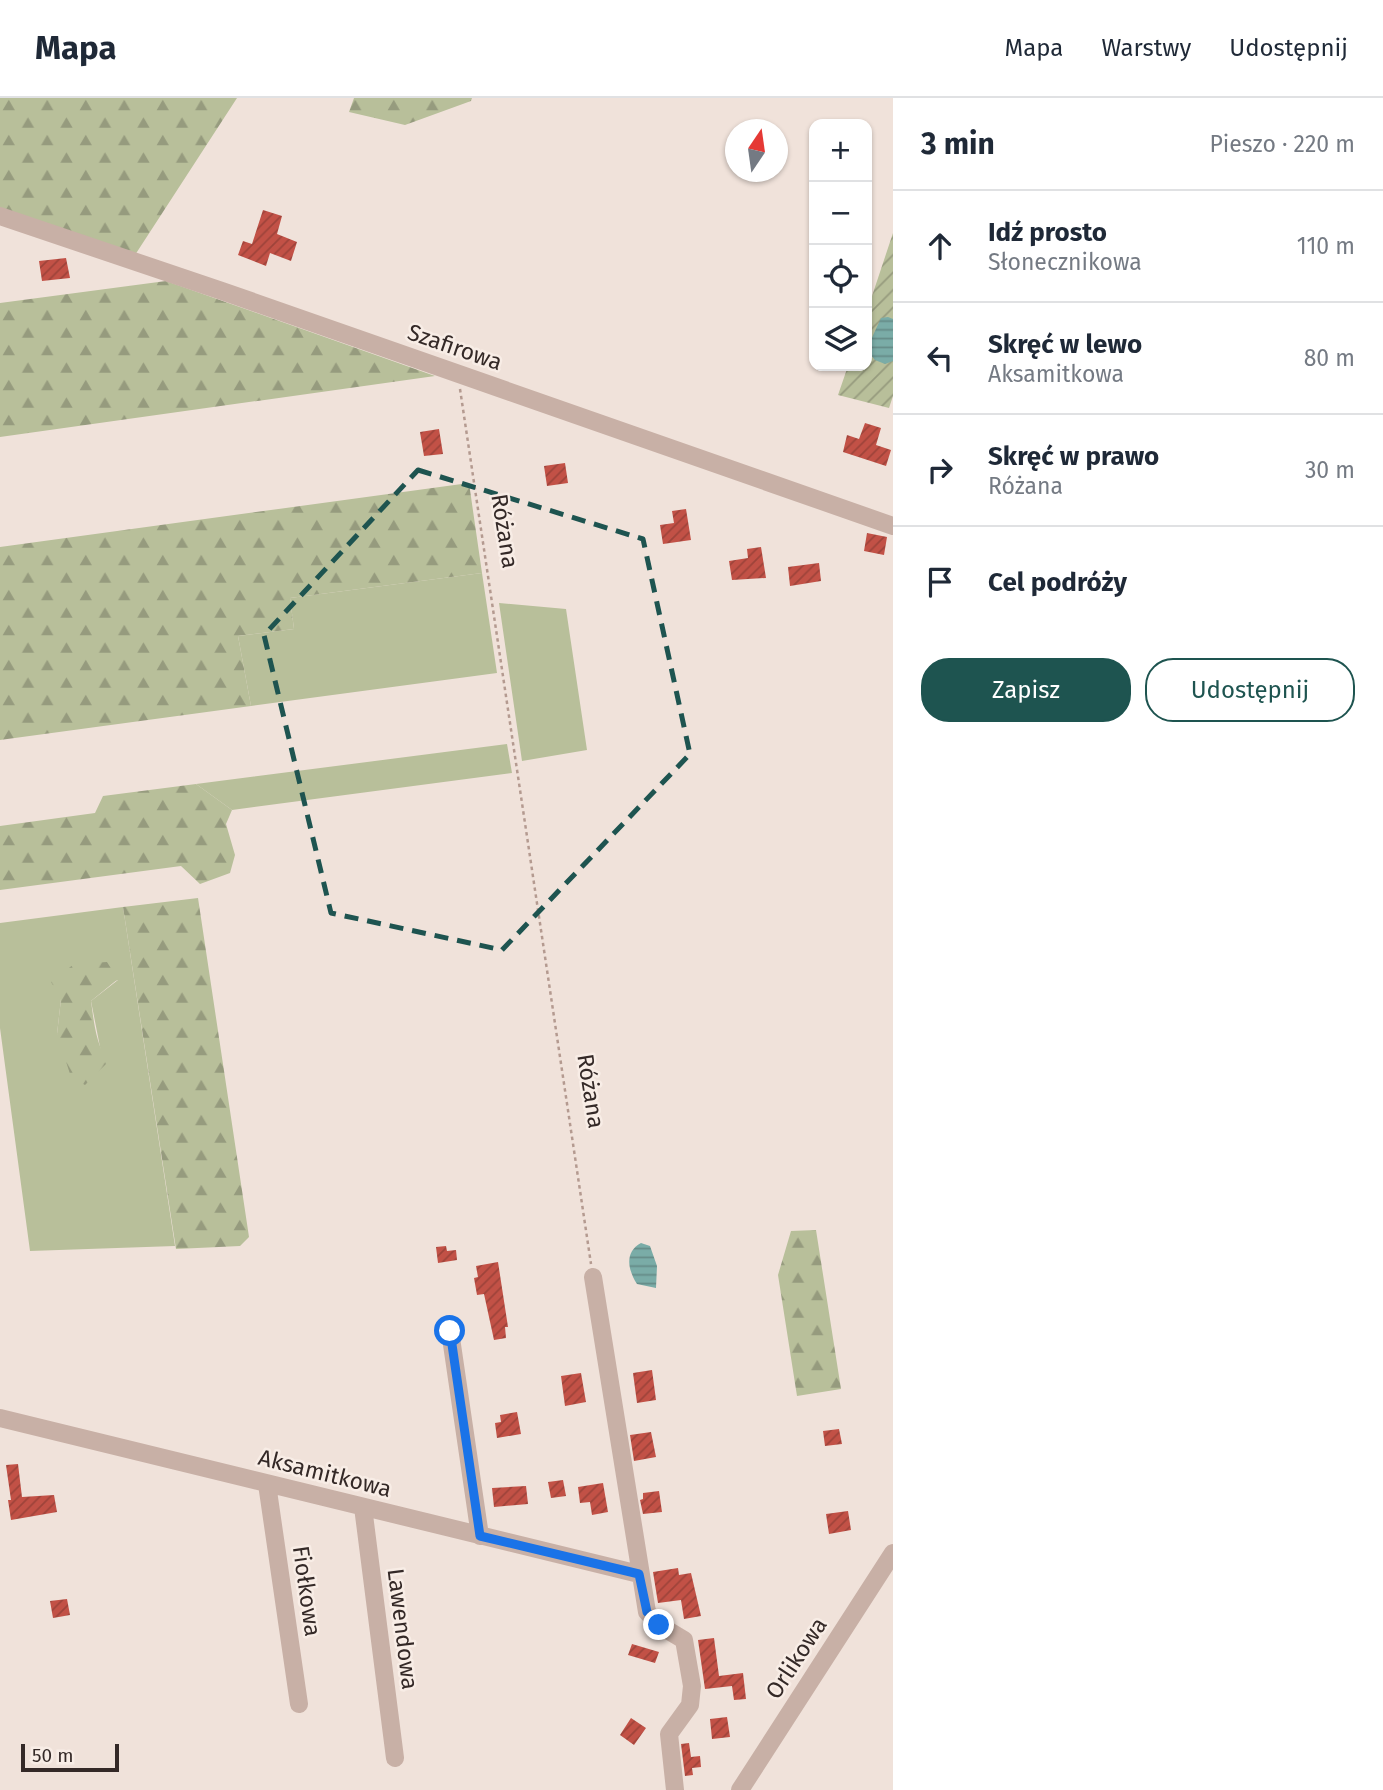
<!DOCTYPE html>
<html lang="pl">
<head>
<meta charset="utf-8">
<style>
  :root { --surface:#fff; --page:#f6f6f7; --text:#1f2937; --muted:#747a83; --line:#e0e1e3; --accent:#1e5450 }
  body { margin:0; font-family:"Fira Sans",sans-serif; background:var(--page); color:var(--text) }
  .controls { position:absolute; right:21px; top:21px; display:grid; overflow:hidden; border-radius:14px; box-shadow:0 2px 5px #0004 }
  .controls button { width:63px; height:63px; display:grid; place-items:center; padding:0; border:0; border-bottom:2px solid var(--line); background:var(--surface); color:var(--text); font:35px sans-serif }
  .compass { position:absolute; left:725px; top:21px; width:63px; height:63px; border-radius:50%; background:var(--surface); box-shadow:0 2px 5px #0004; rotate:13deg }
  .scale { position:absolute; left:21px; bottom:18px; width:98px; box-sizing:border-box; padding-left:7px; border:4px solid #342927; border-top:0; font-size:19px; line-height:24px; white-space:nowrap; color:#342927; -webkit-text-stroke:5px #f8ede6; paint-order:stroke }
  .stop { position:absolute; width:21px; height:21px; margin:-16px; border:5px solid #1a73e8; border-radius:50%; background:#fff }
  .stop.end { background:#1a73e8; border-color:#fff; box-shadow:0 2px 7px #0008 }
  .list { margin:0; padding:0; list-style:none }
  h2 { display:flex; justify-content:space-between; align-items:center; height:91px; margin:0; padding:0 28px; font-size:30px }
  h2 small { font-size:23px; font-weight:400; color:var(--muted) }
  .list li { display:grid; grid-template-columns:46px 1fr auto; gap:21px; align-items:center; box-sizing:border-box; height:112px; padding:0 28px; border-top:2px solid var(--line) }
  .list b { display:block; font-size:26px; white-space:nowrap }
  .list p { margin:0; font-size:23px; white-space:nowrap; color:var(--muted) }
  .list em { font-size:23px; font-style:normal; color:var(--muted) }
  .actions { display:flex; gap:14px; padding:21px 28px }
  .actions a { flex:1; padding:16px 0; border:2px solid var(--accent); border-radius:28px; text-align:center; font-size:24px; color:var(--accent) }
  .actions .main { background:var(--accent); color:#fff }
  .icon { flex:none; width:38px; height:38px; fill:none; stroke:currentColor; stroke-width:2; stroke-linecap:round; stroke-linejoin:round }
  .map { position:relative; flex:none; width:893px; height:1692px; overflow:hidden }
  header { display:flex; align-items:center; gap:42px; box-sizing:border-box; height:98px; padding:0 35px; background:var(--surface); border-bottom:2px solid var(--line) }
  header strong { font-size:33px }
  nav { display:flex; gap:38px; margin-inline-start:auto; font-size:24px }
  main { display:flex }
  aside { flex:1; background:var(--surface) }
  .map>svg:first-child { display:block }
  .green { fill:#b8bf9a; fill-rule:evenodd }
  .forest { fill:url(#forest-firs) }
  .garden { fill:url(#garden-furrows) }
  .water { fill:url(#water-rules) }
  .building { fill:url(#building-hatch) }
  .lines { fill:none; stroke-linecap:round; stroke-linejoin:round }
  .path { stroke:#b49a90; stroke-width:2.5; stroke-dasharray:3.5 3.5; stroke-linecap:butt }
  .minor { stroke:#c8b0a6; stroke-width:18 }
  .route { stroke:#1a73e8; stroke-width:9 }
  .marked { fill:none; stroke:#1e5450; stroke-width:5; stroke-dasharray:14 9; stroke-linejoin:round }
  .labels { text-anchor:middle; stroke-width:5; stroke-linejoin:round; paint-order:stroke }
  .street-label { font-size:23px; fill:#342927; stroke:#f8ede6 }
</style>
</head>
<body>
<header>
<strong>Mapa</strong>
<nav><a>Mapa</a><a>Warstwy</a><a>Udostępnij</a></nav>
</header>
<main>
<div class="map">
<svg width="893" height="1692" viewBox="0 0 893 1692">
  <defs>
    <pattern id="forest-firs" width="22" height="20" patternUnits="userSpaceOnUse" patternTransform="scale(1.75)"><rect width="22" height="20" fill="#b8bf9a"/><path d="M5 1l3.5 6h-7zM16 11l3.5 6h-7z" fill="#969b7e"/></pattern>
    <pattern id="garden-furrows" width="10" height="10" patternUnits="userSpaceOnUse" patternTransform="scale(1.75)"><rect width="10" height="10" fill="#b8bf9a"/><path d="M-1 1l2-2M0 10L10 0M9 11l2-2" fill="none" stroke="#969b7e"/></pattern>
    <pattern id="water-rules" width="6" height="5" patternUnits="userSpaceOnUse" patternTransform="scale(1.75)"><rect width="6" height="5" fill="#7aaca7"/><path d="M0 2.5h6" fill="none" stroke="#658c88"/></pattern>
    <pattern id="building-hatch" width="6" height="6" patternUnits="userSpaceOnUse" patternTransform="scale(1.75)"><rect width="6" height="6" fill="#c25146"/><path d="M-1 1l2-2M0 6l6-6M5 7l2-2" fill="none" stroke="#9e433a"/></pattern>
  </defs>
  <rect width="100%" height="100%" fill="#f0e2da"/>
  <!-- green -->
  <path class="green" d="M482 475 497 575 251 608 238 538 294 531 290 500Z
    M499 505 566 511 587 652 522 663Z
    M507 646 512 675 232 712 196 686Z
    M123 809 175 1148 30 1153 0 930V825ZM118 882 91 903 101 954 57 936 61 901Z"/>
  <!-- forest -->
  <path class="forest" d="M0 0H237L135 157 0 110Z
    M354 0H472L471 3 405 27 349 14Z
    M166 183 435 278 0 339V205Z
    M469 385 482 475 290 500 294 531 238 538 251 608 0 642V449Z
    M196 686 232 712 226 726 235 757 230 775 200 786 181 768 0 792V728L95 715 103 698Z
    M198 800 249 1139 240 1148 176 1151 123 809Z
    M107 864 118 881 91 903C94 925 96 946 108 964L85 987 71 979 57 936 61 901 51 884 74 866Z
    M816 1132 841 1291 797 1298 778 1177 791 1133Z"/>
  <!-- garden -->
  <path class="garden" d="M893 135V298L889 310 838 297 848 268H867V213Z"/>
  <!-- water -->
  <path class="water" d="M888 219 893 221V263L885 266 875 262 869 255V246L881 220Z
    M641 1145 650 1148 657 1168 656 1190 637 1186C628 1172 624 1154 641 1145Z"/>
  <!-- building -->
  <path class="building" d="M263 112 282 118 277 136 297 144 291 163 270 155 266 168 238 157 243 143 252 146Z
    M66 160 70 180 42 183 39 163Z
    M865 325 881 330 876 347 891 352 886 368 843 354 847 337 859 341Z
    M439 331 443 356 424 358 420 334Z
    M565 365 568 385 547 388 544 368Z
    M686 411 691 442 663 446 660 427 674 425 672 413Z
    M867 435 887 439 884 457 864 453Z
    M761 449 766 480 732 482 729 463 748 460 747 451Z
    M819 465 821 483 790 488 788 469Z
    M446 1148 447 1153 456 1152 457 1162 438 1165 436 1149Z
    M498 1164 508 1229H505L506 1240 494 1242 484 1196 477 1197 474 1180 478 1179 476 1168Z
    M652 1272 656 1302 637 1305 633 1275Z
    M581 1275 586 1304 565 1308 561 1278Z
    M517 1314 521 1336 497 1340 495 1325 501 1324 500 1317Z
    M839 1331 842 1346 825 1348 823 1333Z
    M651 1334 656 1359 634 1363 630 1337Z
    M18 1366 22 1399 54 1397 57 1414 11 1422 8 1402H11L6 1367Z
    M563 1382 566 1398 551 1400 548 1384Z
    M603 1385 608 1414 592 1417 590 1404 580 1405 578 1389Z
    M526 1388 528 1406 494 1409 492 1390Z
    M659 1393 662 1414 643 1416 640 1402 643 1401V1395Z
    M848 1413 851 1432 829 1436 826 1416Z
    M678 1470 679 1477 691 1475 701 1518 684 1521 681 1502 658 1505 653 1474Z
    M67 1501 70 1517 53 1520 50 1503Z
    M714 1540 719 1578 743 1575 746 1601 734 1602 732 1588 705 1591 698 1542Z
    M632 1546 659 1554 655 1565 628 1557Z
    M727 1619 730 1639 712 1641 710 1621Z
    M631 1620 646 1630 634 1647 620 1637Z
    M689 1645 691 1659 700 1658 701 1669 692 1670 693 1677 685 1678 681 1646Z"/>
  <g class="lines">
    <!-- path -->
    <path class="path" d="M460 291 591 1166"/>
    <!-- minor -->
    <path class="minor" d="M0 118 222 193 893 428
      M593 1179 647 1514 659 1527 684 1542 692 1588 690 1607 669 1636 675 1692
      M450 1233 480 1438
      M0 1320 639 1476
      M267 1386 299 1606
      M363 1409 395 1660
      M740 1692 893 1455"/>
  </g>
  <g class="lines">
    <!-- route -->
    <path class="route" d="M450 1233 480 1438 639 1476 647 1514 659 1527"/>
  </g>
  <!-- marked area -->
  <path class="marked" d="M418 372 643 441 690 656 502 852 331 815 264 537Z"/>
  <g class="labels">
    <!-- street labels -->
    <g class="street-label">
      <text transform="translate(455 249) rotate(19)" y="8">Szafirowa</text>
      <text transform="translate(505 433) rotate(81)" y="8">Różana</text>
      <text transform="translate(591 993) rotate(81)" y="8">Różana</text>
      <text transform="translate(325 1375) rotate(14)" y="8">Aksamitkowa</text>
      <text transform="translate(307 1493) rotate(82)" y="8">Fiołkowa</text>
      <text transform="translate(403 1531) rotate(83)" y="8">Lawendowa</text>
      <text transform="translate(796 1560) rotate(-57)" y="8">Orlikowa</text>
    </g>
  </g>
</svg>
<div class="controls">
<button>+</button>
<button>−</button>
<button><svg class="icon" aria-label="locate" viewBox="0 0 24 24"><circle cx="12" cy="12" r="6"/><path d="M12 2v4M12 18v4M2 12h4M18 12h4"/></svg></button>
<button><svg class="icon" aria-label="layers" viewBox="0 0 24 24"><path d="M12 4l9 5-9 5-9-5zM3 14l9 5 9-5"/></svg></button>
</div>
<svg class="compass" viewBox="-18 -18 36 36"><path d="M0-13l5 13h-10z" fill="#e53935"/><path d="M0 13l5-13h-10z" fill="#747a83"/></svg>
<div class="scale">50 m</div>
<div class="stop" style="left:450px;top:1233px"></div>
<div class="stop end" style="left:659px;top:1527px"></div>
</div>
<aside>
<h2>3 min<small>Pieszo · 220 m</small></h2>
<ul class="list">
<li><svg class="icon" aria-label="ahead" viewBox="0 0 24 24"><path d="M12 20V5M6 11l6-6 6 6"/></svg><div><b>Idź prosto</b><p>Słonecznikowa</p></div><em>110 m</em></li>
<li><svg class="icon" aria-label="left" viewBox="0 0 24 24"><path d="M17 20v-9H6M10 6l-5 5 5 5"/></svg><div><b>Skręć w lewo</b><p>Aksamitkowa</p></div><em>80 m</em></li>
<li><svg class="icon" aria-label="right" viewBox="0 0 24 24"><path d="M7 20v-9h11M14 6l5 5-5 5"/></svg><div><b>Skręć w prawo</b><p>Różana</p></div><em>30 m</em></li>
<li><svg class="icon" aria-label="arrive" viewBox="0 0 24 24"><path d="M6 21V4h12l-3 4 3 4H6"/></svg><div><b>Cel podróży</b></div></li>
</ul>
<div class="actions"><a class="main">Zapisz</a><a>Udostępnij</a></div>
</aside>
</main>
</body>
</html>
